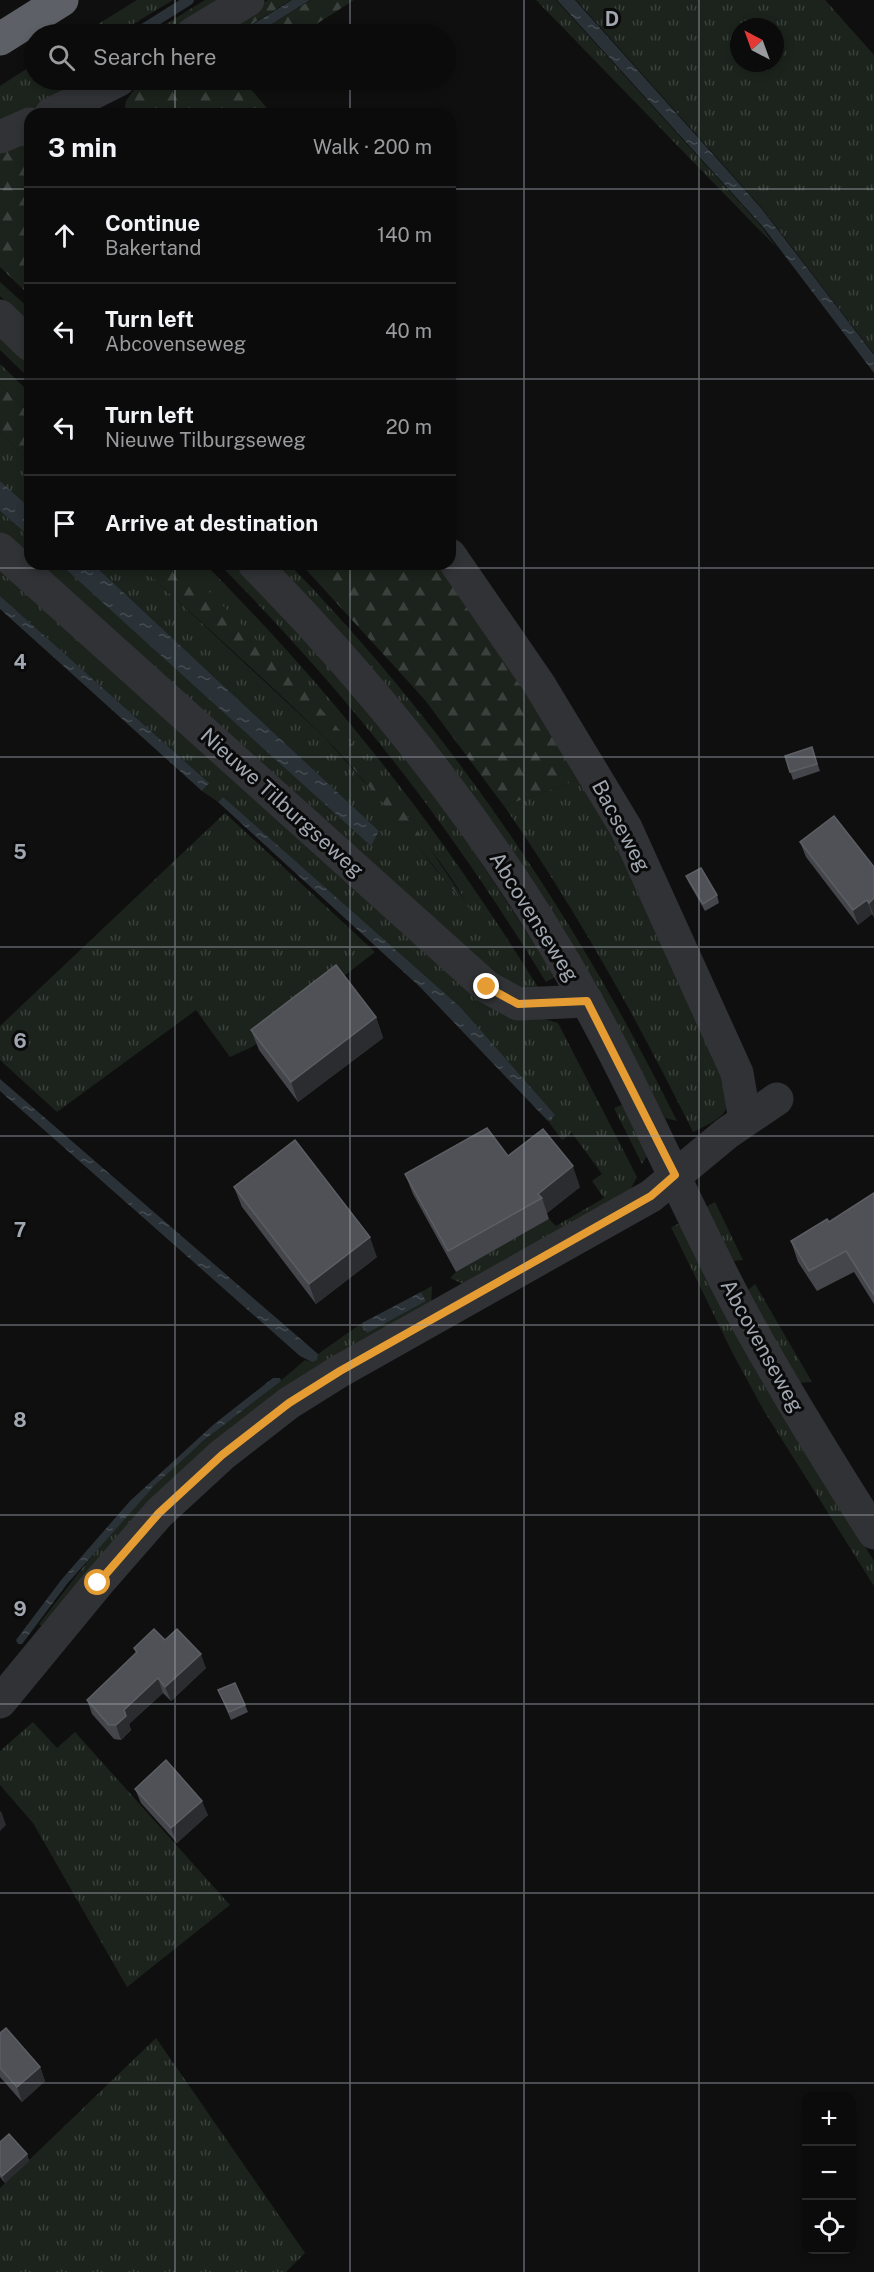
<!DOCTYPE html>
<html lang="en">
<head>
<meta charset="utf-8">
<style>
  :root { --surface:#0b0b0c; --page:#19191a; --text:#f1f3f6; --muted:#9a9b9d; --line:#2b2b2d }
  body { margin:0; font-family:"Public Sans",sans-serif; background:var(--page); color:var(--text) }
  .controls { position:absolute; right:18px; bottom:18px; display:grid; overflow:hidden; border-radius:12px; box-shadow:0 3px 9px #0003 }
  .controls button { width:54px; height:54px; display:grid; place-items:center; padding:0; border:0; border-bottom:2px solid var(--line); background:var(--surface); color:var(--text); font:30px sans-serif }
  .compass { position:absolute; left:730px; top:18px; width:54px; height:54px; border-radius:50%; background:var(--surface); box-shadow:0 3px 9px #0003; rotate:319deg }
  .stop { position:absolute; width:18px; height:18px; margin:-14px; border:4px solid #e59d33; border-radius:50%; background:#fff }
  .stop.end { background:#e59d33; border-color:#fff; box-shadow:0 2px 6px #0008 }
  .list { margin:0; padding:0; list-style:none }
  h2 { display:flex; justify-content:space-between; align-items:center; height:78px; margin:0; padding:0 24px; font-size:26px }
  h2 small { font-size:20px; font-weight:400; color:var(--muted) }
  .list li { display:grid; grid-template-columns:39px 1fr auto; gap:18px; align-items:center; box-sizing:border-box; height:96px; padding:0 24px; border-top:2px solid var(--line) }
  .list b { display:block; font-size:22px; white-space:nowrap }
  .list p { margin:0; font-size:20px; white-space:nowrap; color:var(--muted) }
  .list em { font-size:20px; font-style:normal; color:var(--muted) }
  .icon { flex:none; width:33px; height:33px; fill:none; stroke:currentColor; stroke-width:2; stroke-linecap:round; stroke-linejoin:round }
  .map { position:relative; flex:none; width:874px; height:2272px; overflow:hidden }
  .search { position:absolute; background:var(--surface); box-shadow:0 3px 9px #0003; left:24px; top:24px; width:432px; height:66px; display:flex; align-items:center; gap:15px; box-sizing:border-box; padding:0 21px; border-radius:33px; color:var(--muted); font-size:22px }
  .panel { position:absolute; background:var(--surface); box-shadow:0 3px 9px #0003; left:24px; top:108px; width:432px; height:462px; border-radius:18px }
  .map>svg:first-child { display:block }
  .grass { fill:url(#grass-tufts); fill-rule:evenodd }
  .forest { fill:url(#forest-firs) }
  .water { fill:url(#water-ripples) }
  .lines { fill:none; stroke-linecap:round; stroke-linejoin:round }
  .stream { stroke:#2a3238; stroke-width:10 }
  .minor { stroke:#313235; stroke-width:33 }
  .highway { stroke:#5d6066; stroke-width:33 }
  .wall { fill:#45464b }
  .shaded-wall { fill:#2b2c2f }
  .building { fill:#4f5156; stroke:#5c5e64; stroke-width:1.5 }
  .route { stroke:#e59d33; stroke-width:8 }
  .grid { fill:none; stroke:#a1a7b1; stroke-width:1.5; stroke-opacity:0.55 }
  .labels { text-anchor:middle; stroke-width:6; stroke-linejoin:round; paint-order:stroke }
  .street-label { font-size:21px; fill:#a1a7b1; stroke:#0a0a0b }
  .grid-label { font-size:20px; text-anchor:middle; font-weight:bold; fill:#a1a7b1; stroke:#0a0a0b; stroke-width:6; stroke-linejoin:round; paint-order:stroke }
</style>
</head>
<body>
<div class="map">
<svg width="874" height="2272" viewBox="0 0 874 2272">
  <defs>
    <pattern id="grass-tufts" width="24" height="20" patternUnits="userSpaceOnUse" patternTransform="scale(1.5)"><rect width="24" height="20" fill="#1c231c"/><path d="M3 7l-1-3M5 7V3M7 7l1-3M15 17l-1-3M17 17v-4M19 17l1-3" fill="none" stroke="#3a403b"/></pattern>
    <pattern id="forest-firs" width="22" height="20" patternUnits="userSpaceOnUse" patternTransform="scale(1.5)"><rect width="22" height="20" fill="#1c231c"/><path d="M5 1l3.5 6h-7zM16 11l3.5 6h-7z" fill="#3a403b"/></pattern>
    <pattern id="water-ripples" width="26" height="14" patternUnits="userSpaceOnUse" patternTransform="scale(1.5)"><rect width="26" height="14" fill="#2a3238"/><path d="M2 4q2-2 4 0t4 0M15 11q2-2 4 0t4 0" fill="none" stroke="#464d52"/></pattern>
  </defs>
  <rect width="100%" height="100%" fill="#0f0f10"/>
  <!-- grass -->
  <path class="grass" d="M137 0H173L117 34H82Z
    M205 0H227L172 34H150Z
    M536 0H556L762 227 776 247Z
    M576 0H825L874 55V354L761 207ZM739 27H775V63H739Z
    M34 64V80H98L0 125V86Z
    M0 282 30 309V324L0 296Z
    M0 337 30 366V379L0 350Z
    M0 364 30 393V414L0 384Z
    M0 433 30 461V508L0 481Z
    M0 511 30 537V564H60L371 845 379 831 93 564H138L323 736 395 816 432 865 468 906C455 881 436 857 419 834 349 736 266 650 181 564H205C337 697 441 830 539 989L514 990 0 540Z
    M0 559 527 1014 558 1023 637 1177 627 1196 470 1287 450 1278 456 1272 549 1219 556 1226 604 1198 592 1181 602 1174 572 1133 562 1140 548 1121 554 1115 223 797 218 802 202 791 209 783 0 596Z
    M219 564H232C294 629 357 694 411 765 464 833 509 905 555 977L546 982C450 825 349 695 219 564Z
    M274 564H289C448 727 576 917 677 1121L665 1118 631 1050Z
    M586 777 722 1063C730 1108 737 1111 693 1132 637 1019 576 909 504 806Z
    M225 813 375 952 252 1047 230 1057 196 1010 57 1112 0 1060V1026Z
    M624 1104 648 1154 642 1164 614 1108Z
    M715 1202 743 1260 733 1261 706 1207Z
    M680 1223 738 1339 766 1389 874 1561V1586L764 1411 732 1352 671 1227Z
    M755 1284 812 1382 798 1383 747 1291Z
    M432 1286 431 1309 348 1355 48 1631 39 1624C83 1567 126 1509 180 1461 220 1425 265 1396 305 1360L312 1362 318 1354 362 1323 367 1332 426 1301 421 1292Z
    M33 1722 57 1748 75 1732 230 1905 127 1987 33 1823 0 1785V1751Z
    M156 2038 305 2253 286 2272H0V2188Z"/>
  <!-- forest -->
  <path class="forest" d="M268 0H291L236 34H212Z
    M311 0H354L301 34H256Z
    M141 80H243L272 114H124L126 101Z
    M30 132V296L0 267V144Z
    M0 384 30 414V461L0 433Z
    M138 564H181C241 623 300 683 354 747 397 798 434 855 472 911 420 853 376 789 321 734 262 676 199 621 138 564Z
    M301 564H446L586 777 504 806 425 700Z"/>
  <!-- water -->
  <path class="water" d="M292 0H310L256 34H237Z
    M557 0H575L761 208 874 355V373L763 227Z
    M0 481 30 508V537L0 511Z
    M60 564H93L379 831 371 846Z
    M0 596 209 783 202 791 0 609Z
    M223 797 460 1007 555 1115 548 1121 420 987 218 802Z
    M0 1079 318 1354 317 1360 312 1362 300 1356 0 1091Z
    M421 1292 426 1301 367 1333 362 1323Z
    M273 1378H280L281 1381 203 1441 155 1485 67 1584 22 1644H18L16 1640 62 1579 130 1501 213 1425Z"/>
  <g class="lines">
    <!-- stream -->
    <path class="stream" d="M135 34 189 0"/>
    <!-- minor -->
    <path class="minor" d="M192 34 248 0
      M51 114 119 80
      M0 137 30 124
      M0 316 30 345
      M0 549 487 987 518 1004 587 1001
      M450 555 539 684 626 828 737 1073 745 1120
      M254 564C382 694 498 841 587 1002 643 1102 686 1208 740 1309 781 1385 827 1459 874 1533
      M0 1702 98 1583 159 1513 222 1455 289 1403 340 1371 651 1196 727 1133 777 1099"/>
    <!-- highway -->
    <path class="highway" d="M0 39 62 0"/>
  </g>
  <!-- wall -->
  <path class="wall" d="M812 747 820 771 793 780 785 756Z
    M800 842 874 867V917L872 914 858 925 806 857Z
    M686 876 717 895 719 903 705 911 689 883Z
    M376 1017 383 1038 298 1102 259 1050 251 1030Z
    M508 1156 580 1187 547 1213 549 1219 456 1272 413 1194 405 1174Z
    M234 1187 377 1257 316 1304 242 1207Z
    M874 1193V1304L854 1272 817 1291 798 1262 791 1241 829 1222Z
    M165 1640 206 1668 171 1701 163 1693 129 1724 131 1730 121 1740 114 1739 92 1714 87 1700 136 1653 134 1648Z
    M218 1690 245 1705 248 1712 231 1720Z
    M135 1789 208 1815 177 1843 141 1803Z
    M0 2033 40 2067 45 2081 22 2102 0 2077Z
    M0 2142 27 2154 29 2161 5 2183 0 2177Z"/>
  <!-- shaded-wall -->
  <path class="shaded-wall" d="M874 898V917L869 903Z
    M867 900 872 914 858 925 853 910Z
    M376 1017 383 1038 298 1102 291 1082Z
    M573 1166 580 1187 547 1213 542 1198 538 1194Z
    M370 1237 377 1257 316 1304 309 1284Z
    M201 1654 206 1668 171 1701 165 1687Z
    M158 1678 163 1693 129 1724 131 1730 121 1740 116 1725 124 1710Z
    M202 1801 208 1815 177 1843 171 1828Z
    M1 1811 6 1825 0 1831V1812Z
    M40 2067 45 2081 22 2102 17 2087Z
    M27 2154 29 2161 5 2183 2 2176Z"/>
  <!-- building -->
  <path class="building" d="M812 747 817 764 790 772 785 756Z
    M834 816 874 867V898L869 903 867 900 853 910 800 842Z
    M701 868 717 895 703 904 686 876Z
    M336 965 376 1017 291 1082 251 1030Z
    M487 1128 508 1156 543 1129 573 1166 538 1194 542 1198 448 1251 405 1174Z
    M295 1140 370 1237 309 1284 234 1187Z
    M874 1193V1295L846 1251 809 1271 791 1241 827 1219 829 1222Z
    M154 1629 165 1640 177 1629 201 1654 165 1687 158 1678 124 1710 126 1716 116 1725H109L87 1700 137 1652 134 1648Z
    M235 1683 245 1705 229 1712 218 1690Z
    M166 1760 202 1801 171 1828 135 1789Z
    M6 2028 40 2067 17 2087 0 2068V2033Z
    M9 2134 27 2154 2 2176 0 2173V2142Z"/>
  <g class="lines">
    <!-- route -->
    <path class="route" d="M98 1583 159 1513 222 1455 289 1403 340 1371 651 1196 675 1175 587 1001 518 1004 487 987"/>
  </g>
  <!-- grid -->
  <path class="grid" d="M175 0V34M350 0V34M524 0V2272M699 0V2272M175 80V114M350 80V114M0 189H30M450 189H874M0 379H30M450 379H874M175 564V2272M350 564V2272M0 568H874M0 757H874M0 947H874M0 1136H874M0 1325H874M0 1515H874M0 1704H874M0 1893H874M0 2083H874"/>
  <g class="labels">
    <!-- street labels -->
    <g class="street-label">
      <text transform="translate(282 803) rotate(42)" y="7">Nieuwe Tilburgseweg</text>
      <text transform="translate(621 826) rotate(62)" y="7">Bacseweg</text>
      <text transform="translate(534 917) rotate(58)" y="7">Abcovenseweg</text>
      <text transform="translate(762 1346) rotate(61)" y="7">Abcovenseweg</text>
    </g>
  </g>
  <g class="grid-label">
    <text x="612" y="26">D</text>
    <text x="20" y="669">4</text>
    <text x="20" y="859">5</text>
    <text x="20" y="1048">6</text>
    <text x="20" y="1237">7</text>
    <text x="20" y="1427">8</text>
    <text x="20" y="1616">9</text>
  </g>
</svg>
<div class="controls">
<button>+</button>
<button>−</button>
<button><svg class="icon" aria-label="locate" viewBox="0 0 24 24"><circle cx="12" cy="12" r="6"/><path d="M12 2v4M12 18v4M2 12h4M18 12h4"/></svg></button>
</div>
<svg class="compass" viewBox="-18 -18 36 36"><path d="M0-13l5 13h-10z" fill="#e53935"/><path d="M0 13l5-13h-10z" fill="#9a9b9d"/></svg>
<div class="stop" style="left:98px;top:1583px"></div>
<div class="stop end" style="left:487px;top:987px"></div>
<div class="search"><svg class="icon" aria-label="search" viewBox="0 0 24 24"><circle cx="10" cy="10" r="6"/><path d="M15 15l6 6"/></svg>Search here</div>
<section class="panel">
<h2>3 min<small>Walk · 200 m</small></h2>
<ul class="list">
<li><svg class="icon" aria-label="ahead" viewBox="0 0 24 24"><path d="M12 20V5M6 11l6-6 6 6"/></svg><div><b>Continue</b><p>Bakertand</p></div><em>140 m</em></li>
<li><svg class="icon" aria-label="left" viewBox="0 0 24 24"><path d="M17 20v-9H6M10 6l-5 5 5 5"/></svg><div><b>Turn left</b><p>Abcovenseweg</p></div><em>40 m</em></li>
<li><svg class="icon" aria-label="left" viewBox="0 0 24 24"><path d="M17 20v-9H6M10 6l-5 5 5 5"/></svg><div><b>Turn left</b><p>Nieuwe Tilburgseweg</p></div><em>20 m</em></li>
<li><svg class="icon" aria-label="arrive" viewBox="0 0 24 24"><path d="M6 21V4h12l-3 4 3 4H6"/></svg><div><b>Arrive at destination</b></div></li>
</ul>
</section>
</div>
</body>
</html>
